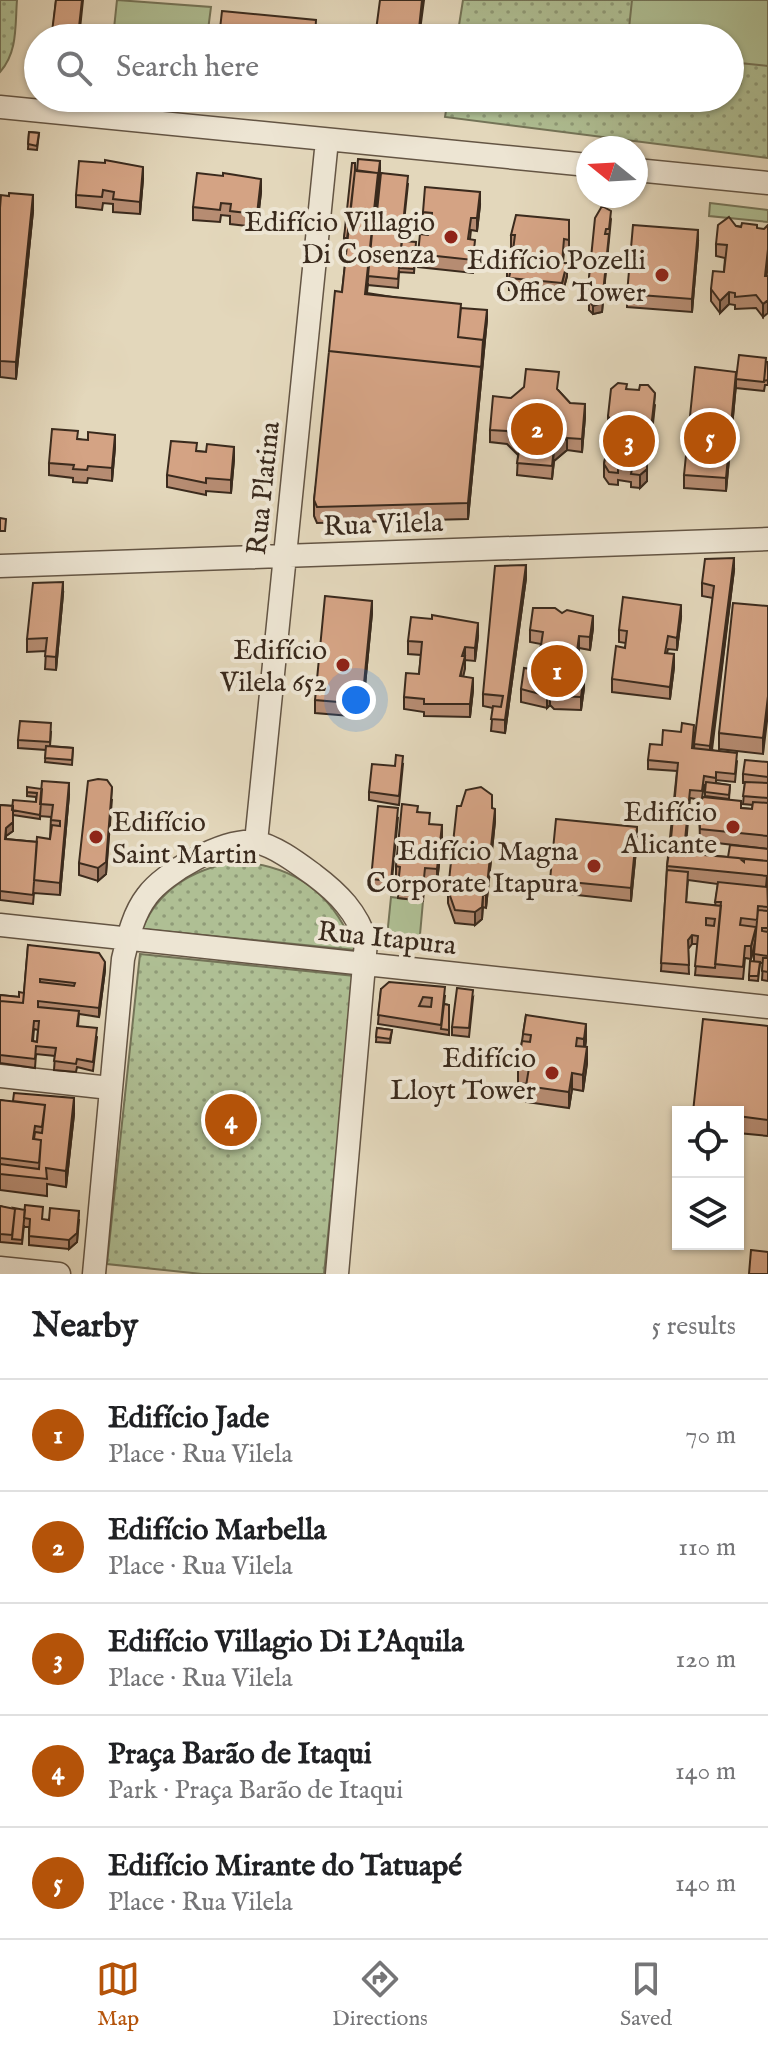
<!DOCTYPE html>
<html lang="en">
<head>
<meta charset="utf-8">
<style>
  :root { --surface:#fff; --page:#f6f6f6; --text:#202124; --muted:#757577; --line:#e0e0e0; --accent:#b45309 }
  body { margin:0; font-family:"IM FELL English",serif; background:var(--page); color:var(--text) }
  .controls { position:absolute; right:24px; bottom:24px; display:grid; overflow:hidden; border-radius:0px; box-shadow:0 2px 6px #0004 }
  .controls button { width:72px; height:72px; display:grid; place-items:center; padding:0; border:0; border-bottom:2px solid var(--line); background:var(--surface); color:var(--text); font:40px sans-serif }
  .compass { position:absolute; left:576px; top:136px; width:72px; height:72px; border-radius:50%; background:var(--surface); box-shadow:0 2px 6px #0004; rotate:288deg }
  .you { position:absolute; left:356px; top:700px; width:28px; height:28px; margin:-20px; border:6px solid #fff; border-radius:50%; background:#1a73e8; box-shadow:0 0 0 12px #1a73e833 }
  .badge { display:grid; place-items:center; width:52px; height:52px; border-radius:50%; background:var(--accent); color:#fff; font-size:26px; font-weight:700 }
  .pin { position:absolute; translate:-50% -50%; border:4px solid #fff; box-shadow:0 2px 8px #0006 }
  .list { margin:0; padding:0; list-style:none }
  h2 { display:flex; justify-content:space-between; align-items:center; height:104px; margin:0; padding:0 32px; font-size:34px }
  h2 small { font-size:26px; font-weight:400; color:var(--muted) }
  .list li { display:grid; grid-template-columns:52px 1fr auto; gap:24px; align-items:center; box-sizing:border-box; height:112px; padding:0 32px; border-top:2px solid var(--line) }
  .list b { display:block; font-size:30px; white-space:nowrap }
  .list p { margin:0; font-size:26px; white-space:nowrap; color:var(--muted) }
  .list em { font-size:26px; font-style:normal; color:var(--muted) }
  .icon { flex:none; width:44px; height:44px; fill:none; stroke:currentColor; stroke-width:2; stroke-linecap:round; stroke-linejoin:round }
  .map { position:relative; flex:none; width:768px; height:1274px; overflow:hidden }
  .search { position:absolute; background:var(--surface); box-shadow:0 2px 6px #0004; left:24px; right:24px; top:24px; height:88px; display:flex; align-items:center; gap:20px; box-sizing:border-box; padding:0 28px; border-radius:44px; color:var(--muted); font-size:30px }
  .sheet { height:664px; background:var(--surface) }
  nav { display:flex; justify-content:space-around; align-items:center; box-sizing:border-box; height:112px; border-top:2px solid var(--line); background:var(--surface); font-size:22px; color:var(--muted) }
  nav a { display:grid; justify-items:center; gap:4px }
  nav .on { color:var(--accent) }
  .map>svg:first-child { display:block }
  .grass { fill:url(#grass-dots); stroke:#747458; stroke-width:2 }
  .garden { fill:#afbf94; stroke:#747458; stroke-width:2 }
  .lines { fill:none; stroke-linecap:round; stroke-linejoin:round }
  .minor-casing { stroke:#645544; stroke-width:25 }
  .minor { stroke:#ede5d3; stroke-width:22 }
  .wall { fill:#b68c72; stroke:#3a2a1d; stroke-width:2; fill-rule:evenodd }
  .shaded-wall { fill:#94725c; stroke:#3a2a1d; stroke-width:2 }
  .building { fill:#d4a384; stroke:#3a2a1d; stroke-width:2; fill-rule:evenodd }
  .poi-dot { fill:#8f2418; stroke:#ede5d3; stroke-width:3 }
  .labels { text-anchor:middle; stroke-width:8; stroke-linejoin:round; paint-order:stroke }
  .poi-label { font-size:28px; fill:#3a2a1d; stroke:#ede5d3; text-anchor:end }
  .street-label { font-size:28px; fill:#3a2a1d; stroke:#ede5d3 }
</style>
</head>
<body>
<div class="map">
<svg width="768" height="1274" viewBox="0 0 768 1274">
  <defs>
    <pattern id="grass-dots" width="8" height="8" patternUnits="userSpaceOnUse" patternTransform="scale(2)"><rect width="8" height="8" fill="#afbf94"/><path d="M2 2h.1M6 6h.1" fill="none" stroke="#8f9b78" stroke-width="1.8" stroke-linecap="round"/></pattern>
  </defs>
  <rect width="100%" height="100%" fill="#e3d7bb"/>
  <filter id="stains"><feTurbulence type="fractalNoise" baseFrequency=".0025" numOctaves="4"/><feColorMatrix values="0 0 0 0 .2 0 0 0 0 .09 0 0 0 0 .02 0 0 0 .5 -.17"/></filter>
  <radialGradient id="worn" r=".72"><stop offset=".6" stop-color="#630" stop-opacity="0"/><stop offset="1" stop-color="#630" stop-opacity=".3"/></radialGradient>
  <!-- grass -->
  <path class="grass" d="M0 0H17C15 25 18 52 0 72Z
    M463 0H768V158L445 117 448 98H730V38H457Z
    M235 862C295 864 334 894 355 950L142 929C159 889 193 869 235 862Z
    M140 954 355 976 324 1274H202L107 1264Z"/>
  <!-- garden -->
  <path class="garden" d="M117 0 211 7 207 38H113Z
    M632 0H768V66L730 62V38H628Z
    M710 203 768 210V222L709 216Z
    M391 897 423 901 419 946 395 943 387 937Z"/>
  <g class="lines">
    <defs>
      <path id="minor" d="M0 107 588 165
        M636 170 768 183
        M0 566 768 539
        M256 842 327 140
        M0 925 768 1007
        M0 1076 110 1088
        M0 1268 59 1274
        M94 1274 123 959C128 938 133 914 147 896 164 872 225 838 255 842 274 845 299 864 314 875 338 893 358 913 366 942L337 1274"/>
    </defs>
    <!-- minor casing -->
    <use href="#minor" class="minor-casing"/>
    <!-- minor -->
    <use href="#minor" class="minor"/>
  </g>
  <!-- wall -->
  <path class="wall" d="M56 0H83L79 38H52Z
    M372 98H408V103L372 99Z
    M29 132 39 133 37 150 28 149Z
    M380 169 374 223 376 224 381 173 408 184 402 241 416 247 414 273 399 272 398 288 368 285V283L367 293 461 308 487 319 468 519 317 523 314 516V500L342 292 347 247 344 246V238L355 170Z
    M143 179 140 214 113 212V204L103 203 102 210 76 207V195Z
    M261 192 257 227 230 224V216L221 215 220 222 193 220V207Z
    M480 205 477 231 471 230 470 239 475 252 473 273 418 267V254L431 229V225L423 224V212Z
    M602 206 611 219 602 312 593 314 589 310V278Z
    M0 208 33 211 16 379 0 377Z
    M569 220V252L564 251 563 263 567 276 562 295 509 290V280H507V267L512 258 513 247H511V235Z
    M736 226 757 229 768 261 763 317 756 308 735 309V305L729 304 720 313 711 301V289L724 272 725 258 716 256V244Z
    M698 242 692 312 627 307V294Z
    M768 362V385H765L764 391 736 388V385L726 491 684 488V475L736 372Z
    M627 389 655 405 652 432 646 438 647 481 640 488 631 487V482L618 480V485L609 484 604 477V464L610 432 608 429V416Z
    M558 390 570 403 585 417 582 452 567 450 554 461 552 479 517 475 518 455 507 444 490 442V430L511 398Z
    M78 439 115 447 112 481 88 478 87 483 73 482V478L49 475V463Z
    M197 451 206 452 234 459 231 493 206 491V495L167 487V475Z
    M734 570 712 750 737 761 735 782 716 780V783L730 785 729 799 705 796V785H704L702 798 741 808 752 809 753 805 743 804 745 783H743V774L768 762V849L700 841 699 805 701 800 690 798 686 845 697 854 728 857 768 849V981L762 980 763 963H760L758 981 749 980V976L754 961V947L751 959 745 958 743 979 695 975 698 944H692L688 949 689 974 661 971 667 866 677 771 648 769V760L662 745 681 732 694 733 692 748H694L713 598 702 596V583ZM688 880 718 884 715 906 686 903Z
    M526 578 505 733 491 731 493 708 483 706V694Z
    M63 594 56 670 45 669 46 651 27 652V639Z
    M768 606 763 754 719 749V733Z
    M372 613 362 717 315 713V700Z
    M562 613 593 628 590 650 579 648 575 674 584 688 581 710 554 709 550 705 547 708 521 702V689L537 670 541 644 530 642V630Z
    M681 617 677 650 668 649 667 653 674 667 670 699 612 692V679L625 648 626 643 619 642V630Z
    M478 636 475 661 465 660 463 677 473 690 470 717 424 716V712L404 709V697L419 674 421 655 408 654V641Z
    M51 732 50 746 73 748 72 765 45 762 46 750 18 748V740Z
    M403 764 399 805 369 800V792L395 766Z
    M27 792 69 795 60 895 34 893 33 904 0 900V805L13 806 36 802V797L27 796ZM13 815 40 819V816L51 817 50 839 37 842 6 839V836L13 831Z
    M112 799 106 874 98 881 79 875V863Z
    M492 808 495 821 486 908 483 907 482 919 475 925 455 923 448 903V890Z
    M418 812 442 838 437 882 425 881 423 901 398 898V879H396V866Z
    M398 817 391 890 371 888V879Z
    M637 840 631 901 550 892V880Z
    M28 945 105 970 99 1017 79 1014 78 1026 97 1037 93 1071 77 1067 76 1072 54 1070 55 1056 36 1054 35 1068 0 1063V995L19 997 24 993ZM34 1029 38 1030 37 1042 33 1041Z
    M381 989 445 996 444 1004 449 1005V1035L378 1024Z
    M473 998 469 1037 452 1035V1027Z
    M526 1015 586 1040 585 1047 587 1063 583 1091 572 1089 569 1108 526 1102 527 1084 518 1083V1067Z
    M768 1026V1136L738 1133V1112Z
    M377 1028 392 1030 390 1043 376 1042Z
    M0 1100 74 1114 66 1187 47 1184V1196L0 1190Z
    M0 1206 43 1220H79L77 1242 69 1249 29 1245V1227H24V1225L22 1244 0 1242Z"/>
  <!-- shaded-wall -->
  <path class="shaded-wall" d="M422 0H424L419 38H418Z
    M380 161V169L365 307V294Z
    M143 167V179L140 214V202Z
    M261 179V192L257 227V214Z
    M480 192V205L477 231V218Z
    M33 195V211L16 379V362Z
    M698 230V242L692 312V299Z
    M609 234 602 312 593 314V306Z
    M567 263V276L562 295V283Z
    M729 292V304L720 313V301Z
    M768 300V313L763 317V304Z
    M487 310V319L468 519V503Z
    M736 372V384L726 491V478Z
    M655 393 652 432 646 438V426Z
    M585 404V417L582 452V439Z
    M115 435V447L112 481V468Z
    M567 438V450L554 461 552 479 554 448Z
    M234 447V459L231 493V480Z
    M647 469V481L640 488V475Z
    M734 558V570L710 759V746Z
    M526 565V578L505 733V720Z
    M63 582V594L56 670V657Z
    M372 601V613L362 717V704Z
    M681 605V617L677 650V638Z
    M593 616V628L590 650V637Z
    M478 623V636L475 661V648Z
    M579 636V648L574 686V674Z
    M465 647V669L460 689 462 656Z
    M674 654V667L670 699V687Z
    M584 675V688L581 710V697Z
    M473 678V690L470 717V704Z
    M550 693V705L547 708V696Z
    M768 696V713L763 754V738Z
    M69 783V795L60 895V883Z
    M112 787 106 874 98 881V868Z
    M495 809V821L486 908V895Z
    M13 822V831L6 836 5 848 6 828Z
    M442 825V838L437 882V869Z
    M637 827V840L631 901V888Z
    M483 895 482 919 475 925V912Z
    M756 927V939L751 959V946Z
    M692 935V944L688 949V940Z
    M105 962V970L99 1017V1008Z
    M586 1024V1040L584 1055V1039Z
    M587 1047V1063L583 1091V1075Z
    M572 1073V1089L569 1108V1092Z
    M74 1098V1114L66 1187V1171Z
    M79 1211 77 1242 69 1249V1240Z"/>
  <!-- building -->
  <path class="building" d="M56 0H82L78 36 52 32Z
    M380 0H422L418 38H375Z
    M222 11 316 20 315 38H219Z
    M29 132 39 133 37 146 28 144Z
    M358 159 380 161 378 177V173L357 171Z
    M105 160 143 167 140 202 113 199 114 192 103 190 102 197 76 195 79 161 105 163Z
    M352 163H355V170L347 238H344Z
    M355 170 378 173 365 294 461 304 458 337 483 340 481 370V367L329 351 335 291 342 292Z
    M197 173 223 176V173L261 179 257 214 230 211 231 204 221 203 220 210 193 207Z
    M381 173 408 176 403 224 376 221Z
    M425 187 480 192 477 218H471L468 239 475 240 473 260 418 254 420 234 428 235 431 229 432 213 423 212Z
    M9 193 33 195 16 362 0 361V208L1 195 9 196Z
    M602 206 611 211 609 229H606L605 234H609L602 303 593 306 589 301V278L595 218Z
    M516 215 569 220V240L564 239 562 263H567L562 283 509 278 511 268 507 267 509 257 512 258 515 235H511Z
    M729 217 736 226 741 227 742 223 757 225V228L764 229 768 225V249L765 276H768V300L763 304 756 295 735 297V293L729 292 720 301 711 289 713 271 724 272 727 245 716 244 718 225Z
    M373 223 403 227 398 279 368 276Z
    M633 225 698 230 692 299 627 294Z
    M402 241 416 242 414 269 399 268Z
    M461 308 487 310 483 344V340L458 337Z
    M329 351 481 367 468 503 317 507 314 500Z
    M739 355 766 358 764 382 736 379Z
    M766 362H768V380L764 381Z
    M695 367 736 372 726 478 684 475Z
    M526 369 559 372 557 389 570 403 585 404 582 439 567 438 554 448 552 466 517 463 520 445 507 431 490 430 493 396 511 398 524 387Z
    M618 383 627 384 626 389 639 390 640 385H648L655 393 652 420 646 426 647 469 640 475 631 474 632 469 618 468V473L609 472 604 464 612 422 608 416 611 389Z
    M52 429 78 431 77 439 88 440V432L115 435 112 468 88 466 87 470 73 469 74 465 49 463Z
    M171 441 197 443 196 451 206 452 207 444 234 447 231 480 206 478V483L167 475Z
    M0 518 6 519 5 531H0Z
    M734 558 710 746 694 744 714 586 702 583 705 559Z
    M526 565 505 720 491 719 493 706 501 707 503 696 483 694 495 566Z
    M63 582 56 657 45 656 47 638 27 639 33 583Z
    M325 596 372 601 362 704 315 700Z
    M623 597 681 605 677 638 668 636 665 653 674 654 670 687 612 679 616 646 625 648 627 631 619 630Z
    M733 603 768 606V696L763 738 719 733Z
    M533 608H555L562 613 567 610 593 616 590 637 579 636 574 674 584 675 581 697 554 696 550 693 547 696 521 689 524 668 537 670 538 665 543 632 530 630Z
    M432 615 478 623 475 648 465 647 462 656H465L460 676 473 678 470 704H424V699L404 697 406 673 419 674 422 642 408 641 411 617 432 619Z
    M20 721 51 723 50 742 18 740Z
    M682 723 694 725 692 748 737 753 735 774 716 772V778L704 776 702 791 690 790 685 840 671 839 678 763 648 760 650 744 662 745 663 730 681 732Z
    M46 746 73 748 72 760 45 758Z
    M396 755 403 756 399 796 369 792 372 764 395 766Z
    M745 760 768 762V777L743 774Z
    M98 779 107 780 112 787 106 862 98 868 79 863 88 781Z
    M42 781 69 783 60 883 34 880 37 837 50 839 52 825 60 826V821L51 820 53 805 40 804Z
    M706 782 730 785 729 795 705 792Z
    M745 782 768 783V798L743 796Z
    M27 787 42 789 40 815 12 810 13 800 36 802 37 793 27 792Z
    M481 787 492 795V808L495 809 486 895H483L482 907 475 912 455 910 448 890 457 806H461L466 790Z
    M703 797 741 801V808L752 809 753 802 768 803V836L700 829 699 805Z
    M402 804 418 806 417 812 430 813 429 824 442 825 437 869 425 868 423 888 398 885 400 867 396 866Z
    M0 805 13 806V822L6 828 5 839 37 842 33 895 0 891Z
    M378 806 398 808 391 881 371 879Z
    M556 819 637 827 631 888 550 880Z
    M671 843 698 846 697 854 670 851Z
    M730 845 768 849V861L728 857Z
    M669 852 739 858 744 862V859L768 861V876L667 866Z
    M667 870 688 872 686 902 721 906 715 968 695 966 698 936 692 935 688 940 689 965 661 963ZM706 918 715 919 714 926 706 925Z
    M767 876 768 907 758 906 757 920 741 918 740 925 756 927 751 946H745L743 967 715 964 721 902H715L718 882 766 887Z
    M758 910 768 911V928H762V931L768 932V956L754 954Z
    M28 945 99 953 105 962 99 1008 38 1001V1007L79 1011 77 1026 97 1028 93 1062 77 1059 76 1064 54 1061 56 1048 36 1046 35 1059 0 1055V1001L23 1003ZM40 979 75 983 74 986 40 982ZM34 1021H39L37 1042 32 1041Z
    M763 958H768V972L762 971Z
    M750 961 760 962 758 976H749Z
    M389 982 445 987 441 1025 378 1015 381 989ZM423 997 432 998 431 1007 419 1006Z
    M457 988 473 990 469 1028 452 1027Z
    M19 992 24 993 23 1003 0 1001V995L19 997Z
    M444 1004 449 1005V1030L441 1029Z
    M526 1015 586 1024 584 1039 577 1038 576 1046 587 1047 583 1075 572 1073 569 1092 526 1086 529 1068 518 1067 522 1041 530 1042 531 1035 523 1034Z
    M703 1019 768 1026V1120L738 1116V1112H693Z
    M377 1028 392 1030 390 1039 376 1037Z
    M14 1093 74 1098 66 1171 46 1168 47 1179 0 1174V1164L39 1169 41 1140 34 1139 35 1132 42 1133 45 1105 13 1101Z
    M0 1100 45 1105 42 1127 35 1126 33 1139 41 1140 39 1163 0 1158Z
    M25 1205 43 1207 42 1219 49 1220 50 1208 79 1211 77 1233 69 1240 29 1236 30 1219 24 1218Z
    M0 1206 15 1209 12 1235 0 1234Z
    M14 1208 25 1210 22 1240 12 1239 15 1209Z
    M751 1250 768 1252V1274H749Z"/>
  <!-- markers -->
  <g class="poi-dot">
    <circle cx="451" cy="237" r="8"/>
    <circle cx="662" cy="275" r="8"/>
    <circle cx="343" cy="665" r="8"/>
    <circle cx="733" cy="827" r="8"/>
    <circle cx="96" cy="837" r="8"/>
    <circle cx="594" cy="866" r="8"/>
    <circle cx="552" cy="1073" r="8"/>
  </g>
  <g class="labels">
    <!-- poi labels -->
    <g class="poi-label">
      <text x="435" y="231">Edifício Villagio<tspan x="435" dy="32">Di Cosenza</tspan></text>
      <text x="646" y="269">Edifício Pozelli<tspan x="646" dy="32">Office Tower</tspan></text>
      <text x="327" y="659">Edifício<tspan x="327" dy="32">Vilela 652</tspan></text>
      <text x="717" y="821">Edifício<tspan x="717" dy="32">Alicante</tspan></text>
      <text x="112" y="831" text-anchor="start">Edifício<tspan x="112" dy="32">Saint Martin</tspan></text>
      <text x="578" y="860">Edifício Magna<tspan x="578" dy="32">Corporate Itapura</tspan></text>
      <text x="536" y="1067">Edifício<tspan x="536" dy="32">Lloyt Tower</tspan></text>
    </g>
    <!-- street labels -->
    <g class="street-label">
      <text transform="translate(262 488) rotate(-84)" y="10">Rua Platina</text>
      <text transform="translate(383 523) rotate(-2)" y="10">Rua Vilela</text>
      <text transform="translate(387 937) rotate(6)" y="10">Rua Itapura</text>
    </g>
  </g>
  <rect width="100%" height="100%" filter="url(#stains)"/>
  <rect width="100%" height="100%" fill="url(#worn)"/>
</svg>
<div class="controls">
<button><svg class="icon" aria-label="locate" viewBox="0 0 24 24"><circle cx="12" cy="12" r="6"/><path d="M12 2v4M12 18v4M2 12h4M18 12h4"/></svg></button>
<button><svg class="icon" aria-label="layers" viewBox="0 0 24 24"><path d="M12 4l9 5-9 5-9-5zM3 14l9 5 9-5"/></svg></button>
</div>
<svg class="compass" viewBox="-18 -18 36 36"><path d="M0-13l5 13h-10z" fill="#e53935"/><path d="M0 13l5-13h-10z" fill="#757577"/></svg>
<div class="you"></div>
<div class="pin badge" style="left:557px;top:671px">1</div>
<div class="pin badge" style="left:537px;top:429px">2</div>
<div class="pin badge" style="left:629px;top:441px">3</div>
<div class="pin badge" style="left:231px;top:1120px">4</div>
<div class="pin badge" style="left:710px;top:438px">5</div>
<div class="search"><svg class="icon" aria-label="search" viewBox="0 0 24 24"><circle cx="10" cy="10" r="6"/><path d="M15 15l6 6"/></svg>Search here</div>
</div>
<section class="sheet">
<h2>Nearby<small>5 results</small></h2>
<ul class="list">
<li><span class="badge">1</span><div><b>Edifício Jade</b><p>Place · Rua Vilela</p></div><em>70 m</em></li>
<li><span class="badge">2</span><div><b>Edifício Marbella</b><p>Place · Rua Vilela</p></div><em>110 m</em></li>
<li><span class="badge">3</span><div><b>Edifício Villagio Di L'Aquila</b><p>Place · Rua Vilela</p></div><em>120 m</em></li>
<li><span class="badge">4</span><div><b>Praça Barão de Itaqui</b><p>Park · Praça Barão de Itaqui</p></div><em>140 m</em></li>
<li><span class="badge">5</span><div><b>Edifício Mirante do Tatuapé</b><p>Place · Rua Vilela</p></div><em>140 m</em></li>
</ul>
</section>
<nav>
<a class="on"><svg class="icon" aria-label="map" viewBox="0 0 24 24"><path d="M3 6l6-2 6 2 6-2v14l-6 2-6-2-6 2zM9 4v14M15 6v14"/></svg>Map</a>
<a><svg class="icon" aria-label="directions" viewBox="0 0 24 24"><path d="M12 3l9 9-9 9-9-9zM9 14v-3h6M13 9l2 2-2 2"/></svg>Directions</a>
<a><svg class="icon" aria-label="saved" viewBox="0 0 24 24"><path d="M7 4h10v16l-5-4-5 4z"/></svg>Saved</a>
</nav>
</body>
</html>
